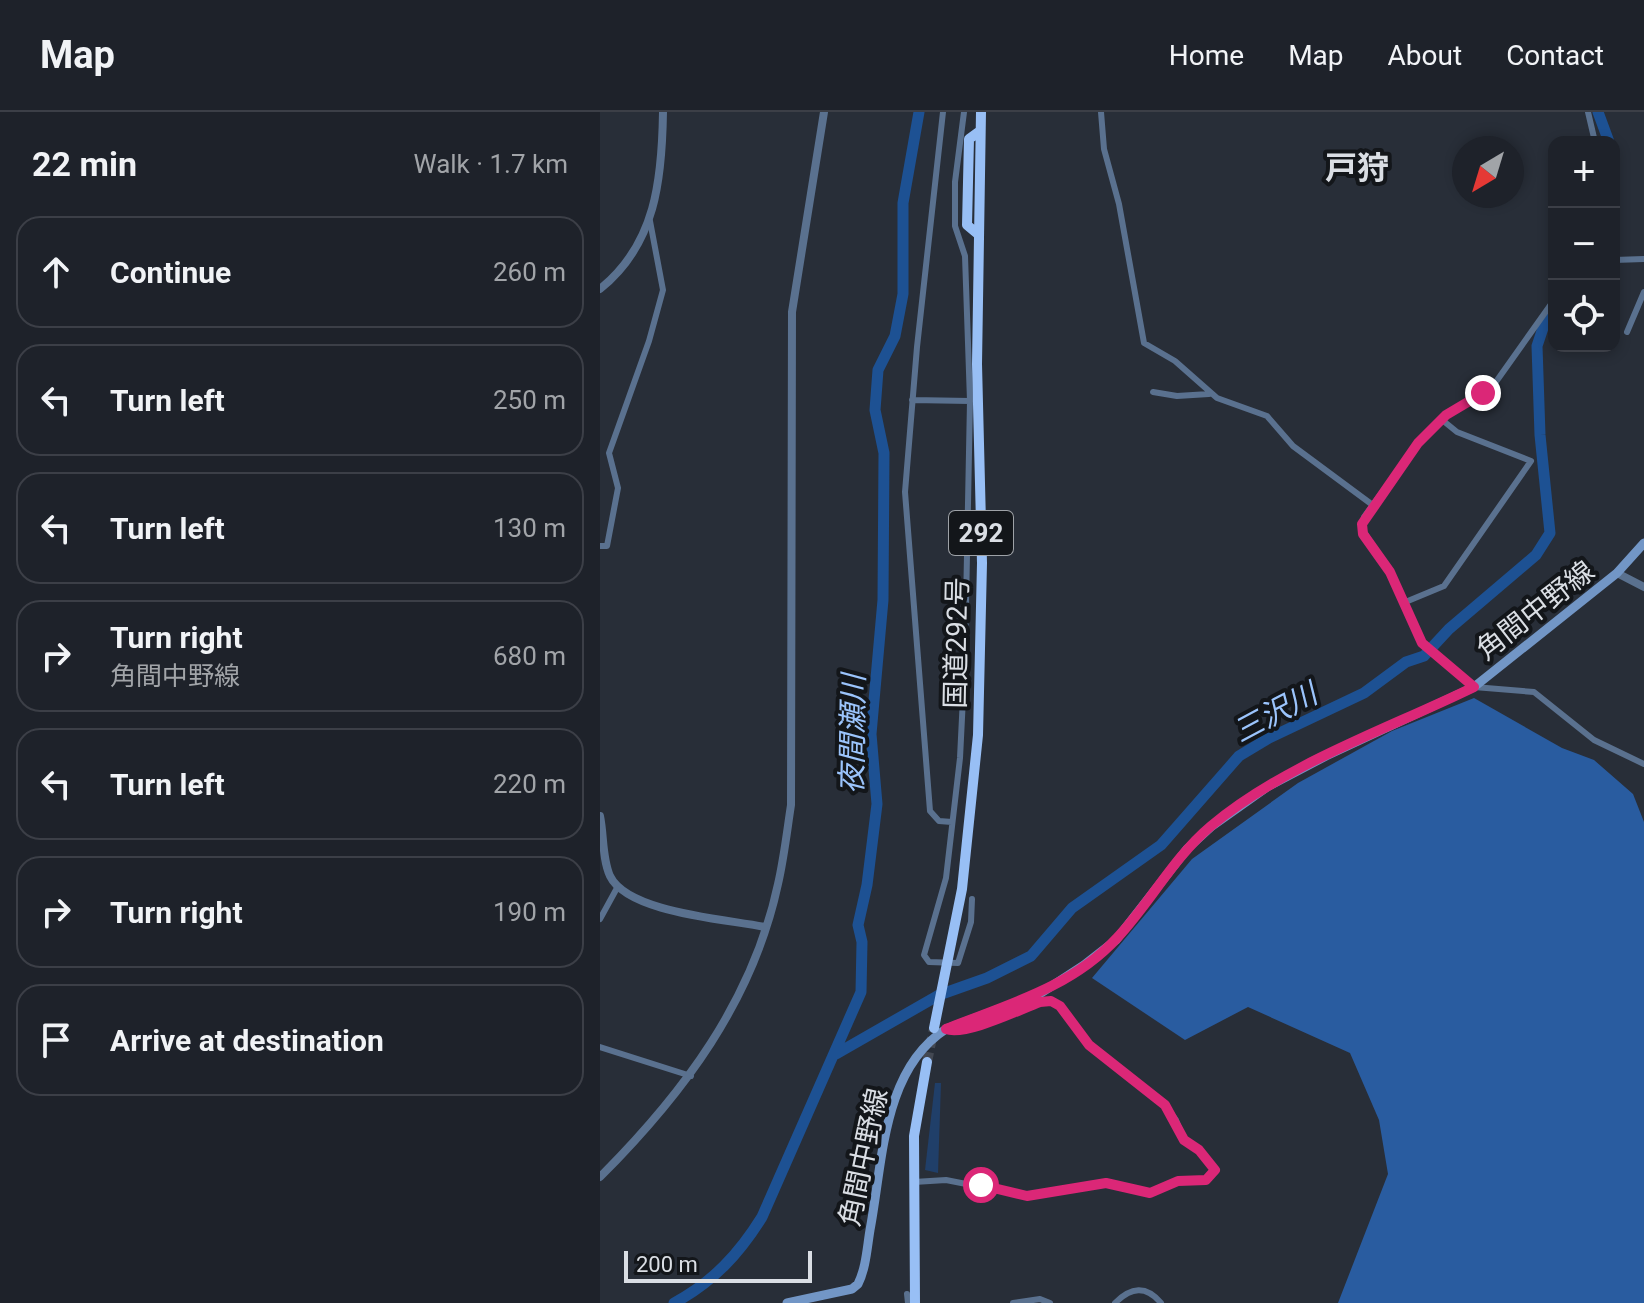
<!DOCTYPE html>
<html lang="en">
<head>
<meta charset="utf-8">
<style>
  :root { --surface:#1e222a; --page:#2b2f36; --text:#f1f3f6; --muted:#a1a4a8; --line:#3c3f47 }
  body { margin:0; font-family:Roboto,"Noto Sans JP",sans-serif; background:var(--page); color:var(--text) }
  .controls { position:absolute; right:24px; top:24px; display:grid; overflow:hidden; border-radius:16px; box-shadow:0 4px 12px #0003 }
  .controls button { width:72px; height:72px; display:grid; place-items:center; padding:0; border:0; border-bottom:2px solid var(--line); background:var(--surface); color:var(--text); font:40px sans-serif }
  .compass { position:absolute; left:852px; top:24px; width:72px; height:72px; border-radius:50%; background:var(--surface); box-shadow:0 4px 12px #0003; rotate:218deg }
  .scale { position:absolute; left:24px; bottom:20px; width:188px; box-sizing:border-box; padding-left:8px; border:4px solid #dadee4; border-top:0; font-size:22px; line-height:28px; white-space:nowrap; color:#dadee4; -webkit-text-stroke:6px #13161a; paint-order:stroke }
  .stop { position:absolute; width:24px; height:24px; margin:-18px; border:6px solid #db2777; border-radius:50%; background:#fff }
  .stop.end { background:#db2777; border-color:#fff; box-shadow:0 2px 8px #0008 }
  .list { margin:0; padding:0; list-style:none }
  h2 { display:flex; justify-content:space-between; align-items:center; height:104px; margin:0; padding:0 32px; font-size:34px }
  h2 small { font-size:26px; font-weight:400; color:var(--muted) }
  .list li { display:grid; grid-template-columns:52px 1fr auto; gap:24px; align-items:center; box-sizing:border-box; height:112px; margin:0 16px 16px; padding:0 16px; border:2px solid var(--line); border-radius:24px }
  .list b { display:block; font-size:30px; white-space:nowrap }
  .list p { margin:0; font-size:26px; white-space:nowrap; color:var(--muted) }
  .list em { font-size:26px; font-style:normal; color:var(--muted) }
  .icon { flex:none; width:44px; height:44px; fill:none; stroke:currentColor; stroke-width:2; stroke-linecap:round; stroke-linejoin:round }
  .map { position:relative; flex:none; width:1044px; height:1191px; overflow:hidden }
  header { display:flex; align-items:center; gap:48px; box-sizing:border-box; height:112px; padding:0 40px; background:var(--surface); border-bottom:2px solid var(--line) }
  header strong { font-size:38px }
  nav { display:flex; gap:44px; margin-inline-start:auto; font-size:28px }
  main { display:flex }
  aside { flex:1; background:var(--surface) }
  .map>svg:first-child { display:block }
  .green { fill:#203f69 }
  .forest { fill:#295ca0 }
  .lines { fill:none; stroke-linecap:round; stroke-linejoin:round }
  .river { stroke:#1d5193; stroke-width:11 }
  .trunk-tunnel { stroke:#434852; stroke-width:10; stroke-dasharray:10 5; stroke-linecap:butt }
  .minor { stroke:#5a718f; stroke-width:6 }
  .tertiary { stroke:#5a718f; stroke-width:8 }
  .secondary { stroke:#7296c6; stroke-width:9 }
  .trunk { stroke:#98bff5; stroke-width:10 }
  .route { stroke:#db2777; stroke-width:10 }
  .labels { text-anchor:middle; stroke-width:8; stroke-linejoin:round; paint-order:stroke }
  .shield { fill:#13161a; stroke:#9ea2a7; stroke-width:2 }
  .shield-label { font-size:26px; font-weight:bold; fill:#dadee4 }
  .street-label { font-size:28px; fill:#dadee4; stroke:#13161a }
  .water-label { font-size:30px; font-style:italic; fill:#9bc4fc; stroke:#13161a }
  .quarter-label { font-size:32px; font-weight:bold; fill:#dadee4; stroke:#13161a }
</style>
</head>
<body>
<header>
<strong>Map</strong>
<nav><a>Home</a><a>Map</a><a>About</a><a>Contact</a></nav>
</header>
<main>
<aside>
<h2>22 min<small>Walk · 1.7 km</small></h2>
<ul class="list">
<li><svg class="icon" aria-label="ahead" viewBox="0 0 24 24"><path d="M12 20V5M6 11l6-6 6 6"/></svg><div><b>Continue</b></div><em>260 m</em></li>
<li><svg class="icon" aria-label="left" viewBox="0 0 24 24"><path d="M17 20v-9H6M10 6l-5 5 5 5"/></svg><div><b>Turn left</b></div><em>250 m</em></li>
<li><svg class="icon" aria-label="left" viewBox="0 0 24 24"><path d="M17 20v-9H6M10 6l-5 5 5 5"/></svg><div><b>Turn left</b></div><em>130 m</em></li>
<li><svg class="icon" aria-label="right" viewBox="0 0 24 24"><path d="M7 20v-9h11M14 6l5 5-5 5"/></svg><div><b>Turn right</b><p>角間中野線</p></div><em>680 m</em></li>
<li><svg class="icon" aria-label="left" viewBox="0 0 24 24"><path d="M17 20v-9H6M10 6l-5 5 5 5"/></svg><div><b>Turn left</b></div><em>220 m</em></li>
<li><svg class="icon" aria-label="right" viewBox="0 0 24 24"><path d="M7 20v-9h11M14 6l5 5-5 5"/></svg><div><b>Turn right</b></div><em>190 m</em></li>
<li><svg class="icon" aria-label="arrive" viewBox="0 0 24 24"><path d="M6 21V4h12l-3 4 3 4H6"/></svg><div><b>Arrive at destination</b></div></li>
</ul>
</aside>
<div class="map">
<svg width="1044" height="1191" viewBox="0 0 1044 1191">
  <rect width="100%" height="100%" fill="#282e38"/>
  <!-- green -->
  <path class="green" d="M335 971H341L338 1061 325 1058Z"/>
  <!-- forest -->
  <path class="forest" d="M874 586 962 636 994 648 1033 682 1044 710V1191H738L788 1062 779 1008 750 941 648 895 585 928 492 866 592 747 698 671 792 619Z"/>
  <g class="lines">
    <!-- river -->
    <path class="river" d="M998 0 1009 30
      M236 942 339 883 387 866 431 844 472 796 561 733 639 644 669 626 764 581 806 550 824 544 849 517 936 443 950 421 940 323 937 234 944 213 954 200
      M74 1191C113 1170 139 1142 162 1105L261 880 262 830 258 813 267 773 277 692 271 622 283 488 284 341 275 298 278 258 295 224 303 182V91L319 0"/>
    <!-- trunk-tunnel -->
    <path class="trunk-tunnel" d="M327 950 334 916"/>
    <!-- minor -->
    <path class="minor" d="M343 0 317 235 305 380 330 699 339 709 352 710
      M364 0 355 70V114L365 144 370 289 365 545 360 646 346 766 324 843 329 850 358 851 371 810 372 787
      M501 0 504 37 519 92 544 231 575 249 617 286 667 304 693 334 774 394
      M988 0 995 30
      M1014 148 1044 147
      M954 188 893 274 841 307 818 331 764 405 762 417 790 460 825 535 874 575 934 580 994 628 1044 652
      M1027 220 1044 180
      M553 280 577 284 609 282
      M312 288 370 289
      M0 434H7L18 376 9 341 49 229 63 178 50 109
      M803 491 844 474 931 349 857 320 841 307
      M0 807 17 776
      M0 935 91 964
      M314 1070 346 1068 427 1084 506 1071 550 1081 578 1069 606 1068 615 1058 599 1038 584 1028 576 1008 565 993 489 933 460 894 451 889 440 890C418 898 367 924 346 917
      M307 1182 308 1191
      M413 1191 440 1187 450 1191
      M515 1191C531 1175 546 1173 561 1191"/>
    <!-- tertiary -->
    <path class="tertiary" d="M0 177C56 132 62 67 63 0
      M1017 461 1044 475
      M0 704C4 723 2 746 10 764 28 801 126 807 165 815
      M0 1065C83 982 153 889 178 772 184 746 187 719 191 693L192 200 224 0"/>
    <!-- secondary -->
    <path class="secondary" d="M187 1191 252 1177 258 1172C266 1156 267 1136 270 1118 283 1050 282 958 346 917L441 881 484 853 516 828 587 737 612 714 667 675 726 644 874 575 1017 461 1044 431"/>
    <!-- trunk -->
    <path class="trunk" d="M379 123 367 113 369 27 380 19
      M334 916 362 777 378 623 382 451 377 252 381 0
      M315 1191 314 1024 327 950"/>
  </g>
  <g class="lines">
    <!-- route -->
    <path class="route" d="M381 1073 427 1084 506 1071 550 1081 578 1069 606 1068 615 1058 599 1038 584 1028 565 993 489 933 460 894 451 889 440 890C418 898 366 924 346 917 406 893 471 876 517 826 550 791 573 746 611 714 687 651 786 618 874 575L822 531 790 460 763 422 762 412 818 331 846 303 883 281"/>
  </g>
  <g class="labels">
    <!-- shield labels -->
    <rect class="shield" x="349" y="399" width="64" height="44" rx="6"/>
    <g class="shield-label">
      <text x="381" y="430">292</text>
    </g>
    <!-- street labels -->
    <g class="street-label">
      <text transform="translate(935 498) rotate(-38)" y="10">角間中野線</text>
      <text transform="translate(356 531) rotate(-89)" y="10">国道292号</text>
      <text transform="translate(263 1045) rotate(-78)" y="10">角間中野線</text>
    </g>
    <!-- water labels -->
    <g class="water-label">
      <text transform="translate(675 601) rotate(-28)" y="10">三沢川</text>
      <text transform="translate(253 622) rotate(-89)" y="10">夜間瀬川</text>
    </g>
    <!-- quarter labels -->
    <g class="quarter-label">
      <text x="757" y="67">戸狩</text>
    </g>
  </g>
</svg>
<div class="controls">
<button>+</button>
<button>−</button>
<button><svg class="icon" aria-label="locate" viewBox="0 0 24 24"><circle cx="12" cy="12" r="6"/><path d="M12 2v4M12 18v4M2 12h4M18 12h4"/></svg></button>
</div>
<svg class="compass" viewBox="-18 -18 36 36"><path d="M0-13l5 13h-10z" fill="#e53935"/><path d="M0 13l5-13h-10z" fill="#a1a4a8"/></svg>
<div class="scale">200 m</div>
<div class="stop" style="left:381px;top:1073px"></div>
<div class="stop end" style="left:883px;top:281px"></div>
</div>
</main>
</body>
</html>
